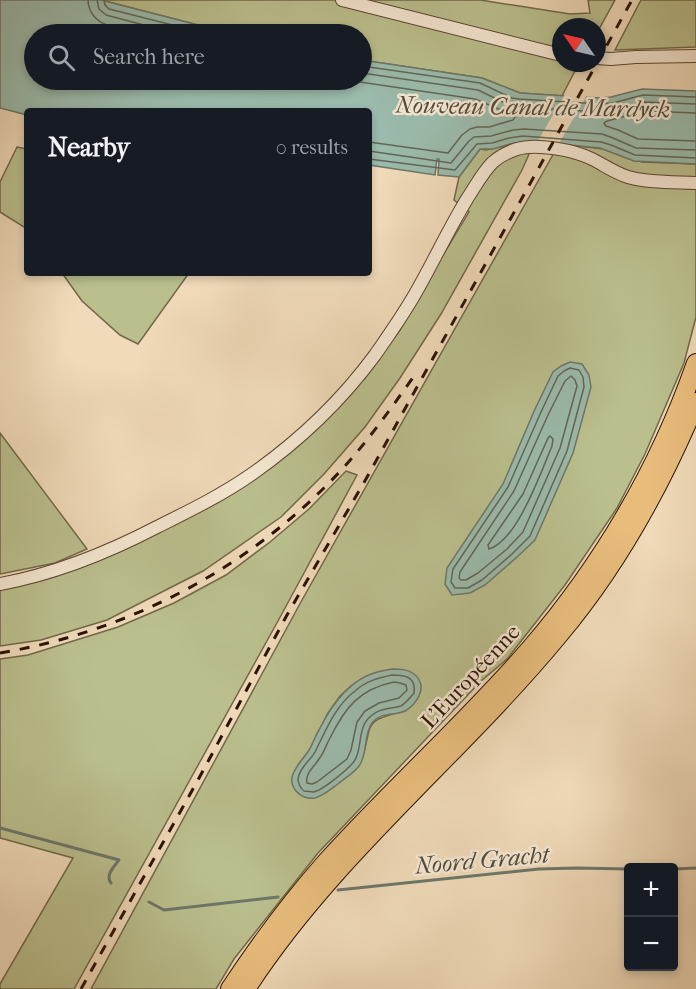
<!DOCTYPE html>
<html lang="en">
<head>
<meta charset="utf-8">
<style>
  :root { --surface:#171b24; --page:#20242c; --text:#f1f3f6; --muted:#9ea1a6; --line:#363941 }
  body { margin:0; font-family:"IM FELL French Canon",serif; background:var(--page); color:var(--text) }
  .controls { position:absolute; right:18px; bottom:18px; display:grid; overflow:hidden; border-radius:6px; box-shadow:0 3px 9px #0003 }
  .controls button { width:54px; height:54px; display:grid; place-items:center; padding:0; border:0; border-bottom:2px solid var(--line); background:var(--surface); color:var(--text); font:30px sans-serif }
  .compass { position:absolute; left:552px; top:18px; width:54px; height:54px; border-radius:50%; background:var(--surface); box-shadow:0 3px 9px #0003; rotate:304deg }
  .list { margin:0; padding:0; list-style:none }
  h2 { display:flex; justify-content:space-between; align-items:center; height:78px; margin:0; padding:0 24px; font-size:26px }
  h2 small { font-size:20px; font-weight:400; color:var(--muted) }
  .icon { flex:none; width:33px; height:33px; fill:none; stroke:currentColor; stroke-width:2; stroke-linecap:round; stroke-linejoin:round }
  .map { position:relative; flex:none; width:696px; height:989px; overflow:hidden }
  .search { position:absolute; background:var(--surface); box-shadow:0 3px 9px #0003; left:24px; top:24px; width:348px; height:66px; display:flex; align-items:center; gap:15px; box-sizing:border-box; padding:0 21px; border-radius:33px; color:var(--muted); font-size:22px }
  .panel { position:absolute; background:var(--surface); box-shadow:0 3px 9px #0003; left:24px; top:108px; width:348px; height:168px; border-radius:6px }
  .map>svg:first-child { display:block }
  .green { fill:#bbbf8e; stroke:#726849; stroke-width:1.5; fill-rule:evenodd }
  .water { fill:#9bbbac; stroke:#6d7769; stroke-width:1.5 }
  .pier { fill:#f0dab9 }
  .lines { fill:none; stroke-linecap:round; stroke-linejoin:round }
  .shore { stroke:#626658; stroke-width:1.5 }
  .stream { stroke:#6d7769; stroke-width:3 }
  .minor-casing { stroke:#5b4331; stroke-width:14 }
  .highway-casing { stroke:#291104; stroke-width:20 }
  .minor { stroke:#f5e7d2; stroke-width:12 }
  .highway { stroke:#e8bd7c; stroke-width:18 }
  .rail { stroke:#291104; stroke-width:3; stroke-dasharray:10 10; stroke-linecap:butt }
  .labels { text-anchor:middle; stroke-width:5; stroke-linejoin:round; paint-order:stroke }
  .street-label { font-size:22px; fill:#291104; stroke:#f5e7d2 }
  .water-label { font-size:24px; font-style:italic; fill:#514c3f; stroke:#f5e7d2 }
</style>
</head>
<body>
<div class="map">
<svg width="696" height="989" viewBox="0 0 696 989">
  <rect width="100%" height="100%" fill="#f0dab9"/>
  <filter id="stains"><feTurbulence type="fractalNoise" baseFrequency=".00333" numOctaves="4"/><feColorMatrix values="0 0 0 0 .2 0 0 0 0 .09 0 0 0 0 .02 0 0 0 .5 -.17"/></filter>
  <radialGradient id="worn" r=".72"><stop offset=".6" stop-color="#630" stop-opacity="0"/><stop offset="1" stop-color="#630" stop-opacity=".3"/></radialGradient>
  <!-- green -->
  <path class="green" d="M101 0H480L570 14 590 13 588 0H615L597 33V27H561V63H579L562 96 520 93 482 78 362 60V34H233Z
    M641 0H696V47L615 50Z
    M523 142 534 143 522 170 441 314 400 378 365 427 324 474 281 517 203 571 107 620 41 640 0 646V589L198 511 356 388 400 330 440 260 469 212 454 200 459 177 480 149 486 150Z
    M559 144 604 149 642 162 696 164V317L684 363 645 454 617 508 565 585 507 659 480 682 318 853 234 959 216 989H91L302 600ZM365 677 405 711C360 721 374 724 361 762L298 765 309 751 328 713 340 696 351 686Z
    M17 147 27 149V229L0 212V182Z
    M62 273H189L138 344 120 335 82 301Z
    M0 433 87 549 55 563 0 574Z
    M346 471 357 475 278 621 74 989H0V984L73 858 0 838V659L28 655 118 627 174 603 226 575 270 542 309 509Z"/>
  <!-- water -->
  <path class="water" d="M0 0H101L233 34H34V80H362V60L482 78 520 93 600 98 611 97 642 89 696 91V164L634 161 600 148 559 144 523 142 510 144 493 149H480L459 177 438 175 439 159H437L435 175 369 165V111H70L68 109 67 111H27V115L0 108Z
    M570 362 582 364 589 375 591 387 573 453 535 540 516 558 485 585 470 593 452 595 445 584 447 568 503 484 535 409 553 372 561 366Z
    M392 669C400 669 408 669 414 674 418 677 420 681 421 685 422 695 414 706 405 711 394 716 380 712 372 723 363 735 368 754 359 766 354 773 345 778 338 784 331 789 323 796 315 798 303 800 290 790 292 777 295 766 303 760 309 750 313 744 315 736 319 730 331 706 348 681 374 673 380 671 386 670 392 669Z"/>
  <!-- pier -->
  <path class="pier" d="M565 94 587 95 557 147 535 146Z"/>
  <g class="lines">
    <!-- shore -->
    <path class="shore" d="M88 0C89 27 120 29 141 34
      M97 0 99 9 106 15 178 34
      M104 0 105 5 109 9 208 34
      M362 66 480 83 512 98 519 99 600 104 613 103 643 95 696 97
      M362 73 478 90 509 105 519 107 600 112 614 110 644 102 696 104
      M352 80 360 82 475 99 513 115 515 117 513 120 489 127H477L470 129 462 135 448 153 369 142
      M696 113 645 111 607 121 604 123 606 126 618 130 638 139 696 141
      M369 151 451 163 469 141 474 137 491 136 513 130 524 129 602 134 613 138 636 148 696 150
      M369 159 455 170 477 144 492 143 509 138 523 136 601 142 611 145 635 155 696 158
      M570 368 579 370 583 377 584 387 567 451 530 536 512 554 482 580 468 588H455L451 582 453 569 508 487 541 412 558 376 564 371Z
      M571 376 575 380 577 386 560 448 523 532 507 549 478 573 466 580H461L459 578 460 572 514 491 548 415 565 381Z
      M550 436 553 439 552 446C541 472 517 541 489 549L488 545 523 494 548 438Z
      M392 675C406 675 416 677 414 693 410 698 406 703 401 706 391 709 379 708 371 716 358 726 362 745 356 758 353 766 322 791 313 792 313 792 305 791 304 791 301 789 298 783 298 779 299 768 310 761 315 752 326 730 335 706 355 691 366 681 378 678 392 675Z
      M394 682 400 683 406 685 407 690 399 698 379 703 365 711 357 722 351 750 347 759 317 782 312 784 307 783C305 773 314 767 319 759 324 753 326 745 330 738 345 708 359 689 394 682Z"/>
    <!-- stream -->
    <path class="stream" d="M0 828 119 860C114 867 105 875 111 883
      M674 869 696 868
      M338 890 539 869 577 868 628 869
      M149 902 164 910 278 897"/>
    <defs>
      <path id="minor" d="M342 0 561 55
        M597 58 611 59 636 57 696 56
        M0 584C55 574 107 553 157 527 189 511 222 495 252 474 299 441 341 401 375 355 389 335 403 315 415 294 433 263 448 230 467 199 475 187 482 173 493 162 500 156 508 152 517 149 536 143 574 150 592 159 604 165 615 173 628 177 648 183 675 182 696 183"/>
      <path id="highway" d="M230 989C259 945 291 902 326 862 392 789 466 723 530 649 603 564 659 468 696 363
        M246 989C332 856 458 757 558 636 617 566 661 486 696 402"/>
    </defs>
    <!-- minor casing -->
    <use href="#minor" class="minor-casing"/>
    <!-- highway casing -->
    <use href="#highway" class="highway-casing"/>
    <!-- minor -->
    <use href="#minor" class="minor"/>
    <!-- highway -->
    <use href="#highway" class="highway"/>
    <!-- rail -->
    <path class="rail" d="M0 653C132 631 255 565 345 466 370 438 392 407 414 376
      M81 989 198 780 287 615 366 479 632 0"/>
  </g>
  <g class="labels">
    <!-- street labels -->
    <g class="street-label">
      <text transform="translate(470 676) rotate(-47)" y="8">L'Européenne</text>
    </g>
    <!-- water labels -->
    <g class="water-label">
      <text transform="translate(533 107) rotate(1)" y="8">Nouveau Canal de Mardyck</text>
      <text transform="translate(482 860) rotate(-5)" y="8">Noord Gracht</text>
    </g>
  </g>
  <rect width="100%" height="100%" filter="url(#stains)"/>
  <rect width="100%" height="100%" fill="url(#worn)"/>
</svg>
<div class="controls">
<button>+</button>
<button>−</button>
</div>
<svg class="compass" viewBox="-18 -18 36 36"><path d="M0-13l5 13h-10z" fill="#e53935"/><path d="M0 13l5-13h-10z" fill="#9ea1a6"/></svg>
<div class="search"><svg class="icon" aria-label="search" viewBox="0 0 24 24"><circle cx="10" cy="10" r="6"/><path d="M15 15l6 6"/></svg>Search here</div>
<section class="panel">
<h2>Nearby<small>0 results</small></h2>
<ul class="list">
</ul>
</section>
</div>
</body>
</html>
